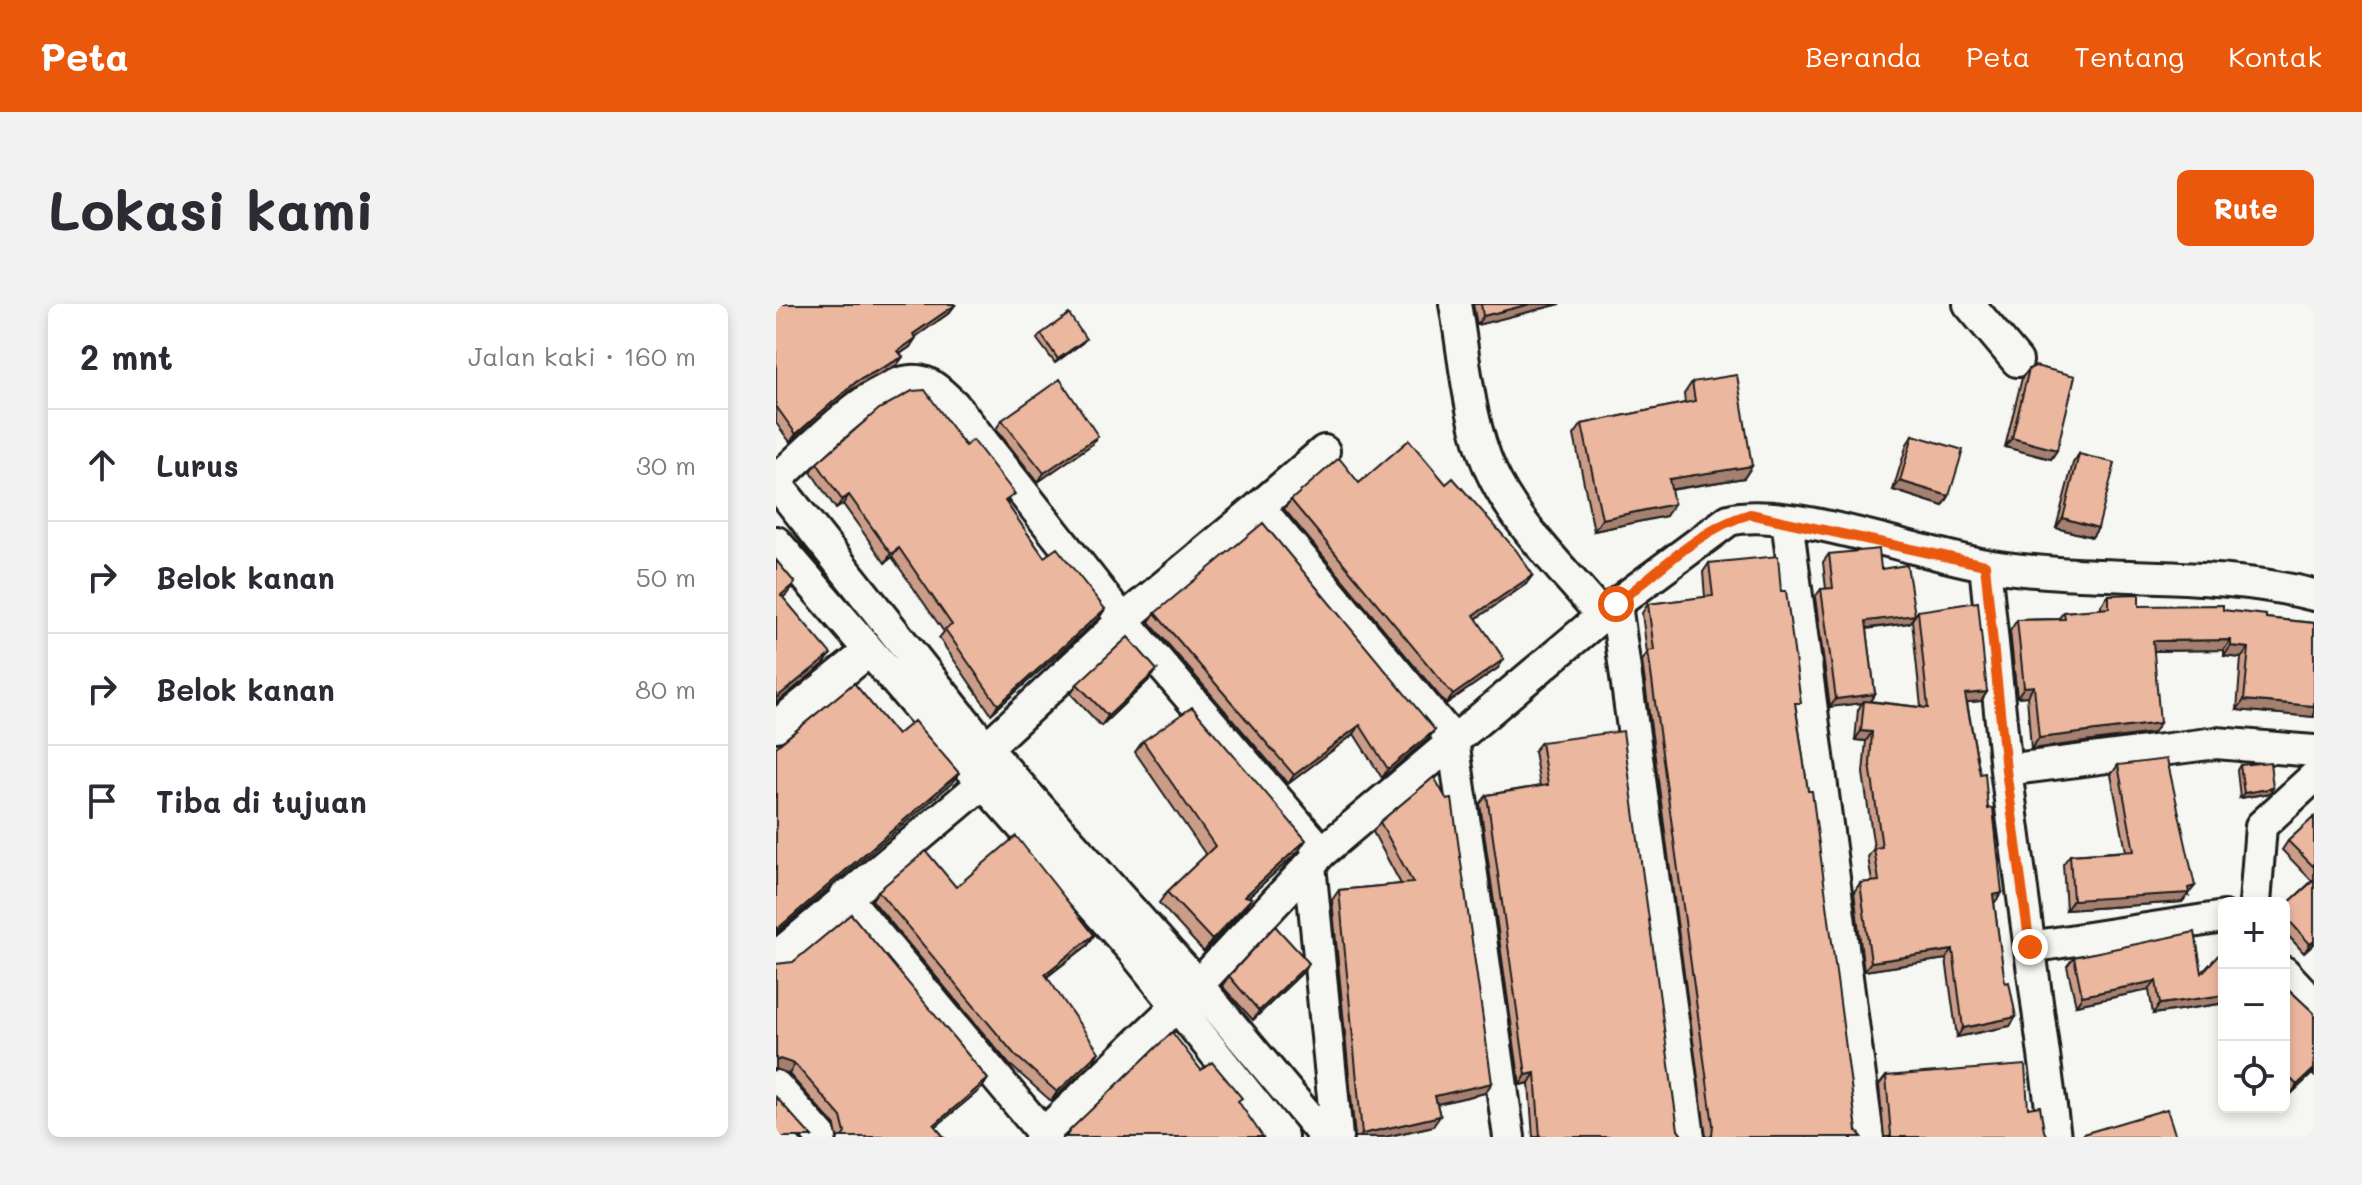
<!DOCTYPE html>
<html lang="id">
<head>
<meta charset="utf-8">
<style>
  :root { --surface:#fff; --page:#f2f2f3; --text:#2b2b33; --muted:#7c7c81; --line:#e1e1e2; --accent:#ea580c }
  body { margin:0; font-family:Mali,sans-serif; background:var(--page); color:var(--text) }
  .controls { position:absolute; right:24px; bottom:24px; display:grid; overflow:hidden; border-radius:12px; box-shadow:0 4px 12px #0003 }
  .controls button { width:72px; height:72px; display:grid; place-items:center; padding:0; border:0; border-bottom:2px solid var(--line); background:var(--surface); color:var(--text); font:40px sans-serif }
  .stop { position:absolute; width:24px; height:24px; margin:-18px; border:6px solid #ea580c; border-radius:50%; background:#fff }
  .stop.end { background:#ea580c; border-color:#fff; box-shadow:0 2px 8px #0008 }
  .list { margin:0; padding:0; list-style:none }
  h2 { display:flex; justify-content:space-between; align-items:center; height:104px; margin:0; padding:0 32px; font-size:34px }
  h2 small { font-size:26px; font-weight:400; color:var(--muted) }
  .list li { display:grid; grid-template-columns:52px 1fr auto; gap:24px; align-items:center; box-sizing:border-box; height:112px; padding:0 32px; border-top:2px solid var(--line) }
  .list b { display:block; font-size:30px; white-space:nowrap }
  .list em { font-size:26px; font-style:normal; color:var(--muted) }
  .icon { flex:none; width:44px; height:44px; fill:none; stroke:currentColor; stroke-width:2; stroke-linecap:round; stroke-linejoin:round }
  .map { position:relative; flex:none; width:1538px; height:833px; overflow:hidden; border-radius:12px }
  header { display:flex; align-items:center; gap:48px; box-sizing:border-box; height:112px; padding:0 40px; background:var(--accent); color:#fff }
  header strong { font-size:38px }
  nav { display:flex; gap:44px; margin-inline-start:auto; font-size:28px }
  .intro { display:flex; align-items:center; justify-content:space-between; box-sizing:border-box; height:192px; padding:0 48px }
  h1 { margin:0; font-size:56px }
  .button { padding:20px 36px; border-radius:12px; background:var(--accent); color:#fff; font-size:28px; font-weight:700 }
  main { display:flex; gap:48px; padding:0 48px }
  aside { flex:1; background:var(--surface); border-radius:12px; box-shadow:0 4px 12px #0003 }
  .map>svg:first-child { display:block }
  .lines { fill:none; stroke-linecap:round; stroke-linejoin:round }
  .minor-casing { stroke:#1c1c1c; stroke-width:36 }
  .minor { stroke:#f6f6f2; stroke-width:30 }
  .wall { fill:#cb9d89; stroke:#1c1c1c; stroke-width:2 }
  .shaded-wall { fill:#a5806f; stroke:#1c1c1c; stroke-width:2 }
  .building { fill:#ecb79f; stroke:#1c1c1c; stroke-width:2 }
  .route { stroke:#ea580c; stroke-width:10 }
</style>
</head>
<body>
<header>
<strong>Peta</strong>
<nav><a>Beranda</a><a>Peta</a><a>Tentang</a><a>Kontak</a></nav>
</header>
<div class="intro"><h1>Lokasi kami</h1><a class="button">Rute</a></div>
<main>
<aside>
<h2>2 mnt<small>Jalan kaki · 160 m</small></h2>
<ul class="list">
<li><svg class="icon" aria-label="ahead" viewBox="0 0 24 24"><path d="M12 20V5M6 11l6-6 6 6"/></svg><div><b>Lurus</b></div><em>30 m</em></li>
<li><svg class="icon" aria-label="right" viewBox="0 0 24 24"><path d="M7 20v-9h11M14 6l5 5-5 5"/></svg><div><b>Belok kanan</b></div><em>50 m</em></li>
<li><svg class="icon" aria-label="right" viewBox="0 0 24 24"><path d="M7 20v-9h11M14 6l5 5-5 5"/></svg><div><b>Belok kanan</b></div><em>80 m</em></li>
<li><svg class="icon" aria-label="arrive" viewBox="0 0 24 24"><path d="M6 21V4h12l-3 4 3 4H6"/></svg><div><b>Tiba di tujuan</b></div></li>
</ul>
</aside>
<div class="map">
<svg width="1538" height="833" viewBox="0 0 1538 833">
  <rect width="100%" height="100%" fill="#f6f6f2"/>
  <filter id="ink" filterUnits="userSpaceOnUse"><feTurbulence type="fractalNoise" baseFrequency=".0125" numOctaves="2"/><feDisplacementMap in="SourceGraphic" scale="16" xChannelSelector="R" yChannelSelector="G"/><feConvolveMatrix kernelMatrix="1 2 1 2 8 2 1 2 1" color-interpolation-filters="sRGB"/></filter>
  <g filter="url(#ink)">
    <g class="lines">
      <defs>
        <path id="minor" d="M679 0C689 54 692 116 715 167 739 220 789 267 826 312
          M1193 0 1241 57
          M0 176C30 150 100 72 142 77 156 78 168 92 178 101L347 316 546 548
          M0 179 210 444 422 681 549 833
          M483 203 548 147
          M1011 216 1092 833
          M0 238 207 479 357 647 506 833
          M1209 261 1230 466 1279 833
          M840 300 913 833
          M0 422 93 347
          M192 461 347 316 483 203 677 436 733 833
          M1230 466 1440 439 1538 447
          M534 561 561 833
          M69 592 270 833
          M1479 599 1485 522 1538 473
          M1254 643 1448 613
          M0 653 207 479
          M1508 668 1535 697 1538 695
          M0 782 45 833
          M264 833 422 681 546 548 840 300 953 216C1011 201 1144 250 1210 261 1318 279 1432 264 1538 291"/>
      </defs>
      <!-- minor casing -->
      <use href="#minor" class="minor-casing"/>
      <!-- minor -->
      <use href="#minor" class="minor"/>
    </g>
    <!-- wall -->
    <path class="wall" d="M0 0 179 1 173 9 139 33 134 43 124 50 121 61 76 85 14 138 0 119Z
      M697 0H784L701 21Z
      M265 30 306 39 279 59 261 35Z
      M1253 65 1281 146 1275 155 1229 143 1246 74Z
      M916 78 976 162 968 174 895 186 890 212 818 227 798 131 806 120 909 99 908 90Z
      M226 116 315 141 262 178 220 125Z
      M1137 131 1173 192 1167 202 1117 186 1131 140Z
      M189 142 232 199 231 200 268 253 329 305 323 314 215 410 163 334 168 328 116 253 109 259 67 200 60 205 35 168 41 159Z
      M1303 150 1322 224 1316 233 1280 224 1297 159Z
      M583 179 750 280 700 315 728 355 722 364 670 400 508 205 515 196Z
      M1053 250 1105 265 1133 319 1091 325 1099 390 1094 397 1145 403 1136 316 1142 307 1211 388 1205 397 1191 398 1204 470 1212 505 1226 589 1218 598 1234 722 1181 733 1170 655 1088 667 1078 588 1084 579 1096 578 1092 553 1098 544 1087 469 1090 437 1079 436 1082 406 1086 399 1054 403 1039 293 1045 285H1050L1047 258Z
      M933 259 1020 405 1081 827 1086 833H930L866 357 871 349 866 309 872 300 929 293 927 268Z
      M1333 291 1363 302 1447 306 1490 314 1538 319V413L1461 406 1465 354 1448 352V346L1378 347 1377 429 1255 445 1251 392 1241 393 1234 327 1241 316 1282 315 1288 308 1325 305V301Z
      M379 309 659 426 652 435 606 474 578 430 512 480 373 318Z
      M381 366 374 375 325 422 295 390 301 380Z
      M367 437 522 548 472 593 476 594 468 605 428 648 383 599 391 588 430 551 359 448Z
      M765 438 902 826 907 833H757L753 779 744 781 704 500 711 491 764 482 758 447Z
      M1342 461 1413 592H1411L1406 598 1290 606 1287 560 1294 551 1350 547 1335 471Z
      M1464 461 1494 489 1464 494 1461 466Z
      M658 473 709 789 661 800 664 812 657 822 609 833H579L556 596 563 586 625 580 597 528 604 518Z
      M1538 513V640L1528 649 1508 627V603L1536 577 1506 546 1512 537Z
      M180 583 318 631 312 641 271 673 317 758 275 797 233 760 96 596 102 587Z
      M1448 645V704L1443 700 1377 710 1373 686 1300 701 1291 662 1298 653 1426 669Z
      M0 660 206 784 159 823 168 833H61L59 822 13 770 0 765Z
      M527 668 477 716 446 682 453 672Z
      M1508 681 1538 709V772L1536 770 1515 790 1508 784Z
      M1110 772 1252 804 1271 833H1108L1103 781Z"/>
    <!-- shaded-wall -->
    <path class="shaded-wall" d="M754 0H784L701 21 707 12Z
      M179 1 173 9 131 39 137 30Z
      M140 34 134 43 116 55 122 47Z
      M310 35 306 39 279 59 282 55Z
      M127 53 121 61 76 85 14 138 20 130 81 77Z
      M322 132 315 141 262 178 268 169Z
      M1236 134 1281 146 1275 155 1229 143Z
      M976 162 968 174 885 187 893 175Z
      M1124 177 1173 192 1167 202 1117 186Z
      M73 191 67 200 60 205 66 196Z
      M898 200 890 212 818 227 826 215Z
      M1287 214 1322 224 1316 233 1280 224Z
      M123 244 116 253 109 259 115 250Z
      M757 271 750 280 691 321 698 311Z
      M19 279 11 290 0 300 5 291Z
      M329 305 323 314 215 410 222 401Z
      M1139 311 1133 319 1085 325 1090 317Z
      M1455 336 1448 346 1370 347 1377 337Z
      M1455 342 1473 344 1465 354 1448 352Z
      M55 350 48 360 0 399V394Z
      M728 355 722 364 670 400 677 391Z
      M381 366 374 375 325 422 332 412Z
      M1258 382 1251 392 1241 393 1248 383Z
      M1211 388 1205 397 1183 399 1189 390Z
      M1099 390 1093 398 1088 397 1086 399 1054 403 1060 395Z
      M1468 396 1538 402V413L1461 406Z
      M1384 419 1377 429 1255 445 1263 434Z
      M584 421 578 430 512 480 518 471Z
      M659 426 652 435 606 474 612 465Z
      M1085 427 1096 428 1090 437 1079 436Z
      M183 469 176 479 0 629V626Z
      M1497 484 1494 489 1464 494 1468 489Z
      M530 536 522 548 461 603 469 592Z
      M1419 582 1406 598 1290 606 1297 596Z
      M1226 589 1219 598 1211 600 1217 591Z
      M476 594 468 605 428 648 436 636Z
      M318 631 312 641 262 679 269 670Z
      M1538 637V640L1528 649 1534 640Z
      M1177 646 1170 655 1088 667 1095 658Z
      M533 659 527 668 477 716 483 707Z
      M1380 677 1373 686 1300 701 1306 692Z
      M1448 691V693L1443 700 1377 710 1384 700Z
      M1240 713 1234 722 1181 733 1187 724Z
      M323 748 317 758 275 797 281 788Z
      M4 755 19 760 13 770 0 765V757Z
      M1538 765 1536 770 1515 790 1521 781Z
      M759 769 753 779 744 781 750 771Z
      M212 775 206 784 151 830 158 821Z
      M716 779 709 789 652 802 659 792Z
      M664 812 657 822 609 833H584L586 830Z"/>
    <!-- building -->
    <path class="building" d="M0 0H178L179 1 137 30 140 34 122 47 127 53 81 77 20 130 0 102Z
      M705 0H754L707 12Z
      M293 10 310 35 282 55 265 30Z
      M1259 62 1299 72 1281 146 1236 134 1253 65Z
      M961 71 976 162 893 175 898 200 826 215 806 120 919 97 916 78Z
      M284 75 322 132 268 169 226 116Z
      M149 86 189 142 197 136 239 190 229 197 268 253 281 244 329 305 222 401 169 325 176 321 123 244 115 250 73 191 66 196 41 159 103 105 136 87Z
      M1137 131 1187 146 1173 192 1124 177Z
      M633 136 670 180 677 174 740 246 757 271 698 311 728 355 677 391 515 196 563 154 583 179Z
      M1303 150 1339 159 1322 224 1287 214Z
      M487 219 659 426 612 465 584 421 518 471 379 309Z
      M1103 245 1105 265 1131 261 1139 311 1090 317 1099 390 1060 395 1045 285 1057 284 1053 250Z
      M1002 252 1005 287H1010L1025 399H1019L1032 487H1036L1081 827 1086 833H934L936 831 937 821 872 347 878 346 872 300 937 292 933 259Z
      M0 256 19 279 5 291 55 350 0 394Z
      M1363 290V302L1447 301V306L1490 311V314L1538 319V402L1468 396 1473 344 1455 342V336L1377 337 1384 419 1263 434 1258 382 1248 383 1241 316 1289 315 1288 308 1333 304V291Z
      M1202 298 1211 388 1189 390 1204 470 1209 469 1212 505 1217 504 1226 589 1217 591 1229 679 1233 678 1240 713 1187 724 1177 646 1095 658 1084 579 1103 577 1098 544 1106 543 1094 460 1096 428 1085 427 1088 397 1152 404 1142 307Z
      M352 333 381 366 332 412 301 380Z
      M78 379 121 431 138 417 183 469 0 626V443Z
      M416 403 530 536 469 592 476 594 436 636 391 588 439 542 367 437Z
      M847 427 902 826 907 833H764L759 769 750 771 711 491 772 481 765 438Z
      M1391 455 1419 582 1412 584 1413 589 1297 596 1294 551 1358 547 1342 461Z
      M1494 458 1497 484 1468 489 1464 461Z
      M658 473 671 496 676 495 716 779 659 792 664 812 586 830 563 586 637 579 604 518Z
      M1538 513V563L1512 537Z
      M240 532 318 631 269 670 323 748 281 788 239 751 102 587 150 547 180 583Z
      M1538 576V637L1534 640 1510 613 1509 602Z
      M75 610 212 775 158 821 168 833H66L69 829 65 813 19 760 4 755 0 757V660L17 658Z
      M499 622 533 659 483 707 453 672Z
      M1419 628 1426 669 1448 645V691L1384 700 1380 677 1306 692 1298 653Z
      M1508 681 1538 709V765L1521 781 1508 768Z
      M396 728 425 766 436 758 466 794 462 797 487 833H290L294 826Z
      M1249 761 1252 804 1264 802 1268 827 1271 833H1113L1115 831 1110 772Z
      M0 793 36 833H0Z
      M1391 805 1400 833H1308L1307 830Z"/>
  </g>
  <g class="lines" filter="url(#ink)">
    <!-- route -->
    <path class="route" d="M840 300C881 269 924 224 974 210L1209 261 1230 466 1254 643"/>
  </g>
</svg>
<div class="controls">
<button>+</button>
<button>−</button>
<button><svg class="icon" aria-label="locate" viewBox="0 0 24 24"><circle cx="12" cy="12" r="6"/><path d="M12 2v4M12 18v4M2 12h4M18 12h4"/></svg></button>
</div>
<div class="stop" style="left:840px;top:300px"></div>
<div class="stop end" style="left:1254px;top:643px"></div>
</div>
</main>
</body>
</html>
